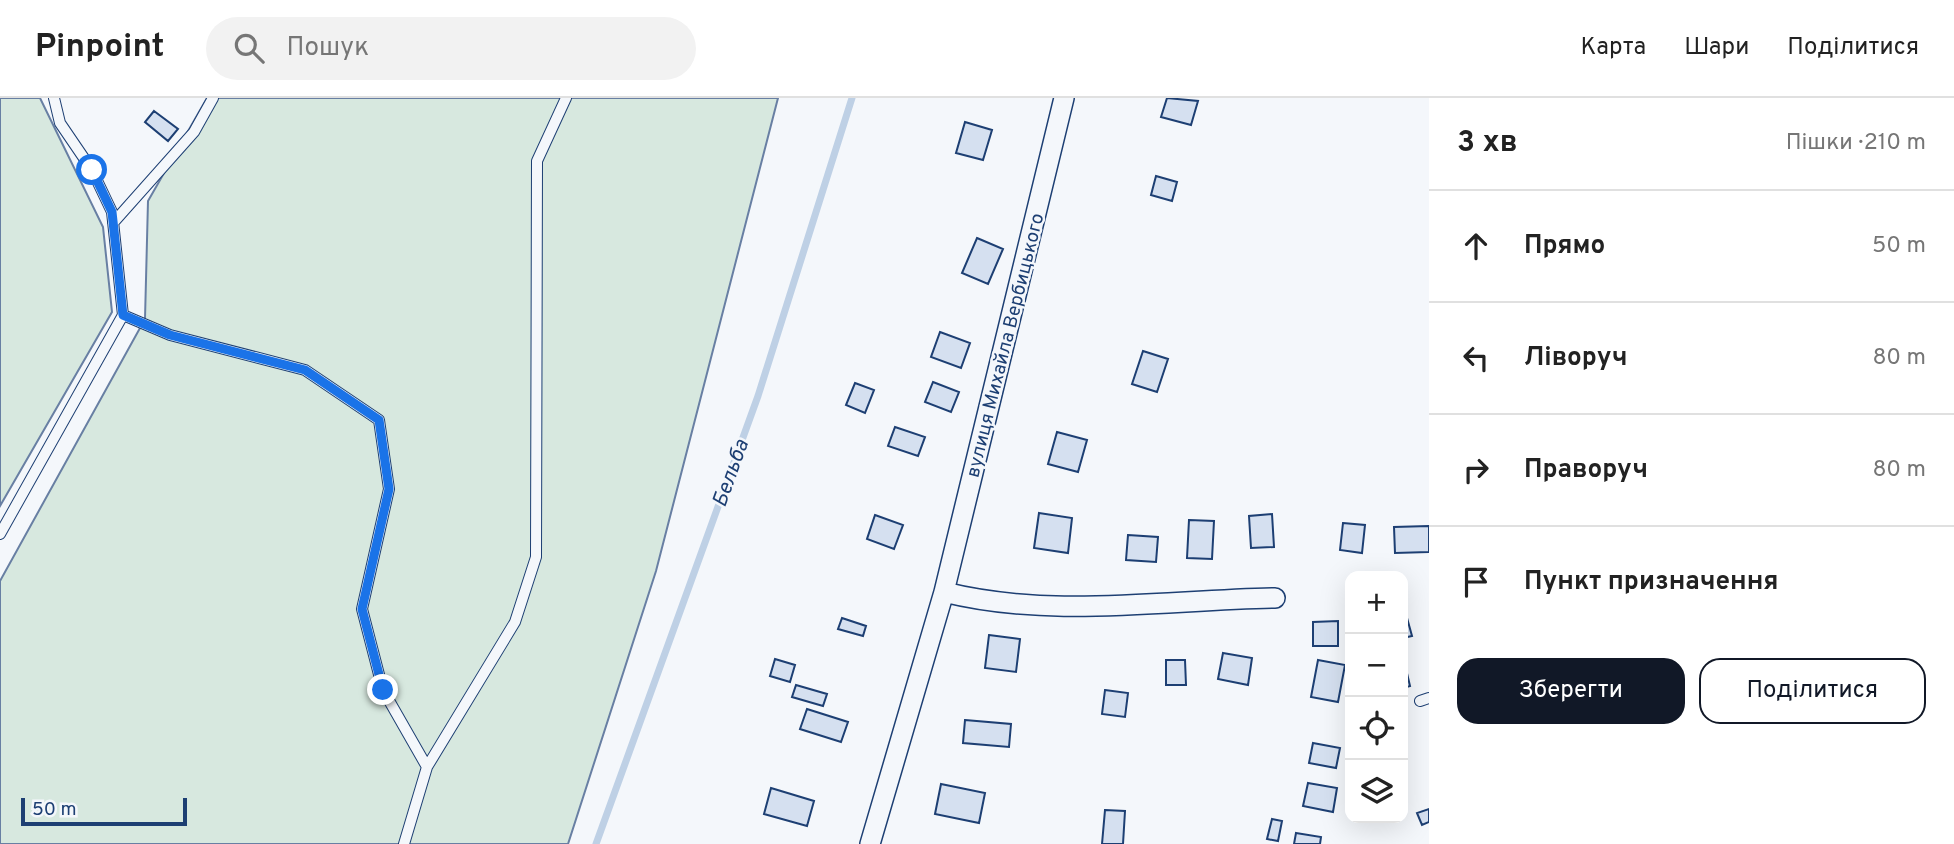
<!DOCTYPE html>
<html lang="uk">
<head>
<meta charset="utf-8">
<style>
  :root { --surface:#fff; --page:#f2f2f2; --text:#222; --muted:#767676; --line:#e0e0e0; --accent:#111827 }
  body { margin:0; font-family:Overpass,sans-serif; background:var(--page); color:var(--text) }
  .controls { position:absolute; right:21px; bottom:21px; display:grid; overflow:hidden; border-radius:14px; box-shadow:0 7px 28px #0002 }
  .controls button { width:63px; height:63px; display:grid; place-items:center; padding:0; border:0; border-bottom:2px solid var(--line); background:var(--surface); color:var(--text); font:35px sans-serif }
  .scale { position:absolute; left:21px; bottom:18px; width:166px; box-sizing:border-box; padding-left:7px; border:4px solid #1d3f73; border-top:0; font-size:19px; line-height:24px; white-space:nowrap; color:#1d3f73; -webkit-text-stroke:5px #f4f7fb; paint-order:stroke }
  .stop { position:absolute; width:21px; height:21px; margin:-16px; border:5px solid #1a73e8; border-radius:50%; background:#fff }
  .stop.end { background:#1a73e8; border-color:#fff; box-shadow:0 2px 7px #0008 }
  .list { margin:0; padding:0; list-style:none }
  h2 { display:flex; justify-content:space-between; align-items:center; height:91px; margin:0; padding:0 28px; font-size:30px }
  h2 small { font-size:23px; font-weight:400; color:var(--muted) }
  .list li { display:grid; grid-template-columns:46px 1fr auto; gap:21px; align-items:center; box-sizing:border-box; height:112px; padding:0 28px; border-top:2px solid var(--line) }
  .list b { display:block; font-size:26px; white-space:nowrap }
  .list em { font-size:23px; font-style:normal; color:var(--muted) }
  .actions { display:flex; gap:14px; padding:21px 28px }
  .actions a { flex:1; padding:16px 0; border:2px solid var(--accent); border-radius:21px; text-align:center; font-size:24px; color:var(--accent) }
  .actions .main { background:var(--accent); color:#fff }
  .icon { flex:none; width:38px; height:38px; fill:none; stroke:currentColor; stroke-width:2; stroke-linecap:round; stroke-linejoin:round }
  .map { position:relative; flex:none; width:1429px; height:746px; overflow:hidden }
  header { display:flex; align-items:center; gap:42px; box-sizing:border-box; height:98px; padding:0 35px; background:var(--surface); border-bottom:2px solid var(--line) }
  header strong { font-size:33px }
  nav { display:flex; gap:38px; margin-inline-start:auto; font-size:24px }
  .search { width:490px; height:63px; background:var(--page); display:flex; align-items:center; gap:18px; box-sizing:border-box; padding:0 24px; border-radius:38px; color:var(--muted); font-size:26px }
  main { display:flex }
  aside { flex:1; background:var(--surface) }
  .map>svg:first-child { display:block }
  .green { fill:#d7e8df; stroke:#687fa3; stroke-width:2 }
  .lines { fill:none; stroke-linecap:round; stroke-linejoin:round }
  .stream { stroke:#bed0e5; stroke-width:7 }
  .building { fill:#d5e0f0; stroke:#1d3f73; stroke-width:2 }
  .lane-casing { stroke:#1d3f73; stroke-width:12 }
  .street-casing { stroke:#1d3f73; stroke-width:22 }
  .lane { stroke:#f4f7fb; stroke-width:10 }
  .street { stroke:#f4f7fb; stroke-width:19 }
  .route { stroke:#1a73e8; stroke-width:9 }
  .labels { text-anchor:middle; stroke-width:5; stroke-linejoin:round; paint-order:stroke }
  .street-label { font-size:19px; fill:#1d3f73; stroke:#f4f7fb }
  .water-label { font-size:21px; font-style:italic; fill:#1d3f73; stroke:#f4f7fb }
</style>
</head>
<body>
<header>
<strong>Pinpoint</strong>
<div class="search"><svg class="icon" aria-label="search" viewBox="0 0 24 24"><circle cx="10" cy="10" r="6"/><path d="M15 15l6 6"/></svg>Пошук</div>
<nav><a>Карта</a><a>Шари</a><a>Поділитися</a></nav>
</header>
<main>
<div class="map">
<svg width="1429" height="746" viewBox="0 0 1429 746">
  <rect width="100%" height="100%" fill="#f4f7fb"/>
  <!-- green -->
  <path class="green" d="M0 0H40L103 129 112 214 0 408Z
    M207 0H778L656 473 568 746H0V483L145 221 148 103Z"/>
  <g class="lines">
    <!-- stream -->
    <path class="stream" d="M596 746 758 298 852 0"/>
  </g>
  <!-- building -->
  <path class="building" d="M1167 0 1198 3 1191 27 1161 19Z
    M154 13 178 31 168 43 145 24Z
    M965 24 992 32 983 62 956 55Z
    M1156 78 1177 84 1172 103 1151 97Z
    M977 140 1003 151 988 186 962 175Z
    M940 234 970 245 961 270 931 259Z
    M1143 253 1168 261 1157 294 1132 286Z
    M933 284 959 294 951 314 925 304Z
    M855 285 874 292 865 315 846 307Z
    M895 329 925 339 918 358 888 348Z
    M1057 334 1087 342 1078 374 1048 366Z
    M1039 415 1072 420 1068 455 1034 450Z
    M1272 416 1274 449 1251 450 1249 418Z
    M875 417 903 427 894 451 867 441Z
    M1189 422 1214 423 1212 461 1187 460Z
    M1343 425 1365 427 1362 455 1340 452Z
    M1429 428V454L1395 455 1394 429Z
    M1128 437 1158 439 1156 464 1126 462Z
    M1404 509 1412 538 1403 540V510Z
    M842 520 866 528 863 538 838 531Z
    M1338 523V548H1313V524Z
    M989 537 1020 541 1016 574 985 570Z
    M1223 555 1252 560 1248 587 1218 581Z
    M775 561 795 567 790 584 770 578Z
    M1166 562H1185L1186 587H1166Z
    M1318 562 1345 567 1338 604 1311 599Z
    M1406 571 1410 588 1403 590V572Z
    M796 587 827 596 823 608 792 599Z
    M1105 592 1128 595 1125 619 1102 616Z
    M807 611 848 624 841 644 800 631Z
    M965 622 1011 626 1009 649 963 645Z
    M1313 645 1340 650 1336 670 1309 665Z
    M1308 685 1337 690 1333 714 1303 708Z
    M941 686 985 695 979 725 935 716Z
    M771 690 814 703 807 728 764 716Z
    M1429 711V724L1422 727 1417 715Z
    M1105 712 1125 713 1123 746H1102Z
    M1272 721 1282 723 1278 743 1267 741Z
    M1296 735 1321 739 1320 746H1294Z"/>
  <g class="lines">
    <defs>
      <path id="lane" d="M113 125 194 34 213 0
        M123 217 170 237 305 272 379 322 389 391 362 511 383 592 427 669 404 746
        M0 436 123 217 112 114 92 72 60 25 54 0
        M1420 603 1429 600
        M427 669 515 524 536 459 537 63 566 0"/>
      <path id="street" d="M944 494C1052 521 1165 502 1275 500
        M870 746 944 494 1064 0"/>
    </defs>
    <!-- lane casing -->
    <use href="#lane" class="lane-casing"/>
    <!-- street casing -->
    <use href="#street" class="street-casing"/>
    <!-- lane -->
    <use href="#lane" class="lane"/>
    <!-- street -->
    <use href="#street" class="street"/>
  </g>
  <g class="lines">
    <!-- route -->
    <path class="route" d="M92 72 112 114 123 217 170 237 305 272 379 322 389 391 362 511 383 592"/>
  </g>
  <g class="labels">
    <!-- street labels -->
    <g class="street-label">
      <text transform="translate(1004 247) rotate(-76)" y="7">вулиця Михайла Вербицького</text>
    </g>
    <!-- water labels -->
    <g class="water-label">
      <text transform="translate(730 375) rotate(-70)" y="7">Бельба</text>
    </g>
  </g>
</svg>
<div class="controls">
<button>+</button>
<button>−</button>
<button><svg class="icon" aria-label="locate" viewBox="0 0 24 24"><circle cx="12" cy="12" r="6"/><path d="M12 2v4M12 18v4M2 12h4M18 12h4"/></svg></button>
<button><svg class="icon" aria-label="layers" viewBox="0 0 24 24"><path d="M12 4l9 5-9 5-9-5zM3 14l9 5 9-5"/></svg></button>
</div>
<div class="scale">50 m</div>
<div class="stop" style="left:92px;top:72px"></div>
<div class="stop end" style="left:383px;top:592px"></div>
</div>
<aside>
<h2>3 хв<small>Пішки · 210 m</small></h2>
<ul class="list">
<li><svg class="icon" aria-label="ahead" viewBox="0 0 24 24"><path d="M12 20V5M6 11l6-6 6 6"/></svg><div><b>Прямо</b></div><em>50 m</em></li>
<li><svg class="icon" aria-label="left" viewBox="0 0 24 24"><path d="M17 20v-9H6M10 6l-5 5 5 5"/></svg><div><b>Ліворуч</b></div><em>80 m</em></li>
<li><svg class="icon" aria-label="right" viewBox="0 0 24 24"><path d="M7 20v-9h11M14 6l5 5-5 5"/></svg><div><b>Праворуч</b></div><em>80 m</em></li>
<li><svg class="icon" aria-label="arrive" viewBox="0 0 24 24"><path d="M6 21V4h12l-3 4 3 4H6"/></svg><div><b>Пункт призначення</b></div></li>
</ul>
<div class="actions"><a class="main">Зберегти</a><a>Поділитися</a></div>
</aside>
</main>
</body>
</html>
